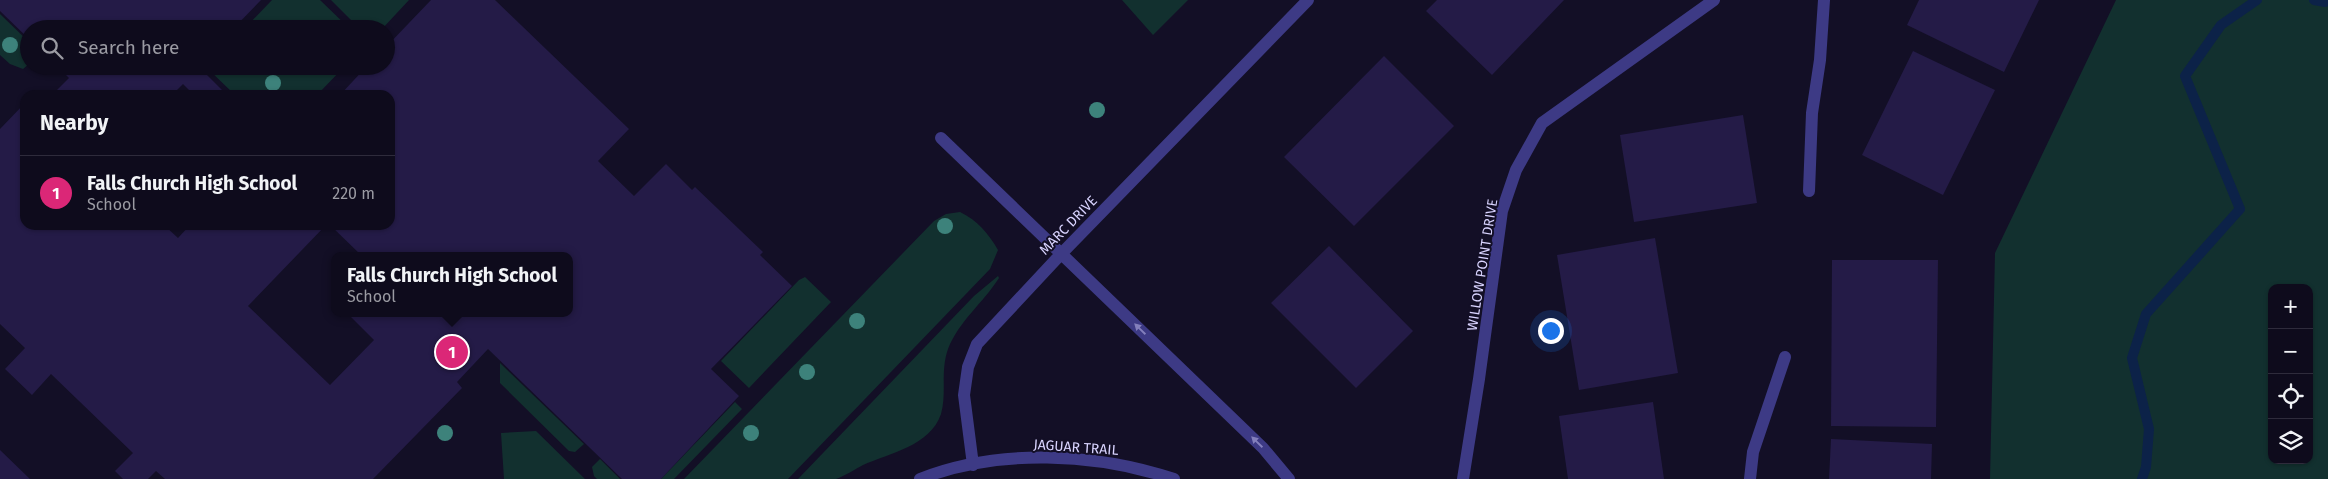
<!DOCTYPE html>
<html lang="en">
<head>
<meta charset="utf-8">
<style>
  :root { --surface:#0e0b1c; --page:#1c1929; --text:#f1f3f6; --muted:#9b9ba3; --line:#2e2b3b; --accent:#db2777 }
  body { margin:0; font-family:"Fira Sans",sans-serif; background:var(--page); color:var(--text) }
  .controls { position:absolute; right:15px; bottom:15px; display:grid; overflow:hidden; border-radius:10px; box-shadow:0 1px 4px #0004 }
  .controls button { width:45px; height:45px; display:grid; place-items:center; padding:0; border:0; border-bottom:1px solid var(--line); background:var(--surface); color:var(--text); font:25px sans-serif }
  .you { position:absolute; left:1550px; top:330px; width:18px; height:18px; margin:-12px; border:4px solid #fff; border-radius:50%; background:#1a73e8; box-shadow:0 0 0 8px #1a73e833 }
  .badge { display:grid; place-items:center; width:32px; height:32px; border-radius:50%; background:var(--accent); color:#fff; font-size:16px; font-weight:700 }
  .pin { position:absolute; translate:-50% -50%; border:2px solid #fff; box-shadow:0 1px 5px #0006 }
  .popup { position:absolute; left:331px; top:252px; width:242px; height:65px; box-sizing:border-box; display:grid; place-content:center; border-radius:10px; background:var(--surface); filter:drop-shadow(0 1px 4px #0005); font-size:16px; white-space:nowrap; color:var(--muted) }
  .popup b { font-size:19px; color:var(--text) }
  .popup::after { content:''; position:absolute; left:50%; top:100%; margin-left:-10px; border:10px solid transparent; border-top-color:var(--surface) }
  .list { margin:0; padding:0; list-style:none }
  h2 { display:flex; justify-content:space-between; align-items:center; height:65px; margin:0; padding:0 20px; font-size:21px }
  h2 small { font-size:16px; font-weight:400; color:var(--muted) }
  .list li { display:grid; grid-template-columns:32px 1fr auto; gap:15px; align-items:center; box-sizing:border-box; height:75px; padding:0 20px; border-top:1px solid var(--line) }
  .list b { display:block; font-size:19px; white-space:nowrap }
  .list p { margin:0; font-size:16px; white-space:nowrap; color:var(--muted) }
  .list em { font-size:16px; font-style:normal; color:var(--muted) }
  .icon { flex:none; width:28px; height:28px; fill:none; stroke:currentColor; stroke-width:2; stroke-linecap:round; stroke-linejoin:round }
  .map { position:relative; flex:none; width:2328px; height:479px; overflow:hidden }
  .search { position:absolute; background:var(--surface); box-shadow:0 1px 4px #0004; left:20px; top:20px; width:375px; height:55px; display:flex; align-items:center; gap:12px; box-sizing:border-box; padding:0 18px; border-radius:28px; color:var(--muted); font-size:19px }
  .panel { position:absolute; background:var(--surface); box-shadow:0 1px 4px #0004; left:20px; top:90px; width:375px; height:140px; border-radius:15px }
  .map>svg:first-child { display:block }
  .green { fill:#12302f; fill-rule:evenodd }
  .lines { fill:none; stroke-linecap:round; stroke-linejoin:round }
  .stream { stroke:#0c2248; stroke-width:10 }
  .building { fill:#241b47 }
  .minor { stroke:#3d3a85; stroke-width:12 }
  .tree { fill:#3d827b }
  .oneway { fill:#837fbc }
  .labels { text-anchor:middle; stroke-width:4; stroke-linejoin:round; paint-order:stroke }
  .street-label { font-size:14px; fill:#d9d4ff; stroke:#130f26 }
</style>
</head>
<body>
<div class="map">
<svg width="2328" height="479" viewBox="0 0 2328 479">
  <rect width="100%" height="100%" fill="#130f26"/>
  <!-- green -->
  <path class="green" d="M272 0H320L350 29H244Z
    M331 0H409L382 29H360Z
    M1122 0H1188L1153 35Z
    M2116 0H2328V479H1990L1995 253ZM2272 288H2309V460H2272Z
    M0 14 29 42V64L23 69 10 64 0 55Z
    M345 66 317 95H235L206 67Z
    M960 212C978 221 988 233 998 250L990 269 788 479H684L934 221 946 214Z
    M998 276 999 278C983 303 959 321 948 349 940 372 947 393 941 414 930 446 890 453 863 465 855 469 845 476 836 479 825 479 809 479 798 479L974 296Z
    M805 277 831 302 749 388 721 361 799 280Z
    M500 363 584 444 575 452 569 451 500 383Z
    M735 402 742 409 674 479H661Z
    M536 431 585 479H504L501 433Z
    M600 459 620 479H597L594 476 592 467Z"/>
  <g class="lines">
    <!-- stream -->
    <path class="stream" d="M2314 0 2325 2 2327 0
      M2142 479 2146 467 2149 429 2132 358 2146 314 2240 209 2185 76 2221 25 2257 0"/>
  </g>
  <!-- building -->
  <path class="building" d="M0 0H261L233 29H29V39L0 11Z
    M431 0H495L629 129 598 161 634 196 666 164 692 190 695 187 763 252 760 255 792 286 711 369 739 396 661 479H622L488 349 457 382 462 388 373 479H165L156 471 148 479H123L115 471 133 453 51 374 32 395 5 369 25 348 0 324V129L25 103V225H164L178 238 190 225H326L248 306 330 385 374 340 347 313H570V256H362L330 225H390V95H340L367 66H386V47Z
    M1437 0H1564L1492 75 1426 11Z
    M1919 0H2039L2004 72 1907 25Z
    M1913 51 1995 90 1943 195 1862 155Z
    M1384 56 1454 126 1354 226 1284 157Z
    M57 66H198L227 95H194L183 84 172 95H52L69 78Z
    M1743 115 1757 203 1634 222 1620 135Z
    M1655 238 1678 373 1579 390 1557 255Z
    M1329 246 1413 331 1356 388 1271 303Z
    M1832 260H1938L1936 427 1831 426Z
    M1653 402 1664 479H1568L1559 416Z
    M1831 439 1932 444 1931 479H1829Z
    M0 450 30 479H0Z"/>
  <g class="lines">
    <!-- minor -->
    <path class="minor" d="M941 138 1263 448 1289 479
      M1809 191 1812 113 1820 60 1824 0
      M973 465 964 395 968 367 977 344 1062 253 1308 0
      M920 479C998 448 1096 453 1174 479
      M1463 479 1479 379 1502 211 1516 170 1542 123 1714 0
      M1750 479 1753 452 1785 357"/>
  </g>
  <!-- trees -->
  <g class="tree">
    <circle cx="10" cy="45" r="8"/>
    <circle cx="273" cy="83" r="8"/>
    <circle cx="1097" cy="110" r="8"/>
    <circle cx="945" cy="226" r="8"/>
    <circle cx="857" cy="321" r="8"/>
    <circle cx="807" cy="372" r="8"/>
    <circle cx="445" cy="433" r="8"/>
    <circle cx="751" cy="433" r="8"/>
  </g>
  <!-- one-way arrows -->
  <defs><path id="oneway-solid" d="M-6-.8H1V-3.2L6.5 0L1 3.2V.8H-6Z" transform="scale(1.25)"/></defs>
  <g class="oneway">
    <use href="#oneway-solid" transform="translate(1140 329) rotate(-136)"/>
    <use href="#oneway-solid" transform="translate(1257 442) rotate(-136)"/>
  </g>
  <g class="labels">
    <!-- street labels -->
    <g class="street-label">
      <text transform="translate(1068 225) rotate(-46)" y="5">MARC DRIVE</text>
      <text transform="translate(1482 265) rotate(-81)" y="5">WILLOW POINT DRIVE</text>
      <text transform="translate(1076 447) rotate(4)" y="5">JAGUAR TRAIL</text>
    </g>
  </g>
</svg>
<div class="controls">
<button>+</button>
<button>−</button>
<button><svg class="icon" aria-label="locate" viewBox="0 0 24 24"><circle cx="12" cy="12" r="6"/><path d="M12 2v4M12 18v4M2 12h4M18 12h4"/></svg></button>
<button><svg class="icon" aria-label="layers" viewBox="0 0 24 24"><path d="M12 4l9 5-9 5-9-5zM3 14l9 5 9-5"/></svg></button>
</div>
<div class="you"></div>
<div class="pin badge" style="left:452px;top:352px">1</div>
<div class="popup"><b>Falls Church High School</b>School</div>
<div class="search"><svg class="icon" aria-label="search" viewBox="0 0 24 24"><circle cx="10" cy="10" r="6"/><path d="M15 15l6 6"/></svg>Search here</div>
<section class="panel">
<h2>Nearby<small></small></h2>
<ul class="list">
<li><span class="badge">1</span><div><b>Falls Church High School</b><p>School</p></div><em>220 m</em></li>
</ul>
</section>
</div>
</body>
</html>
